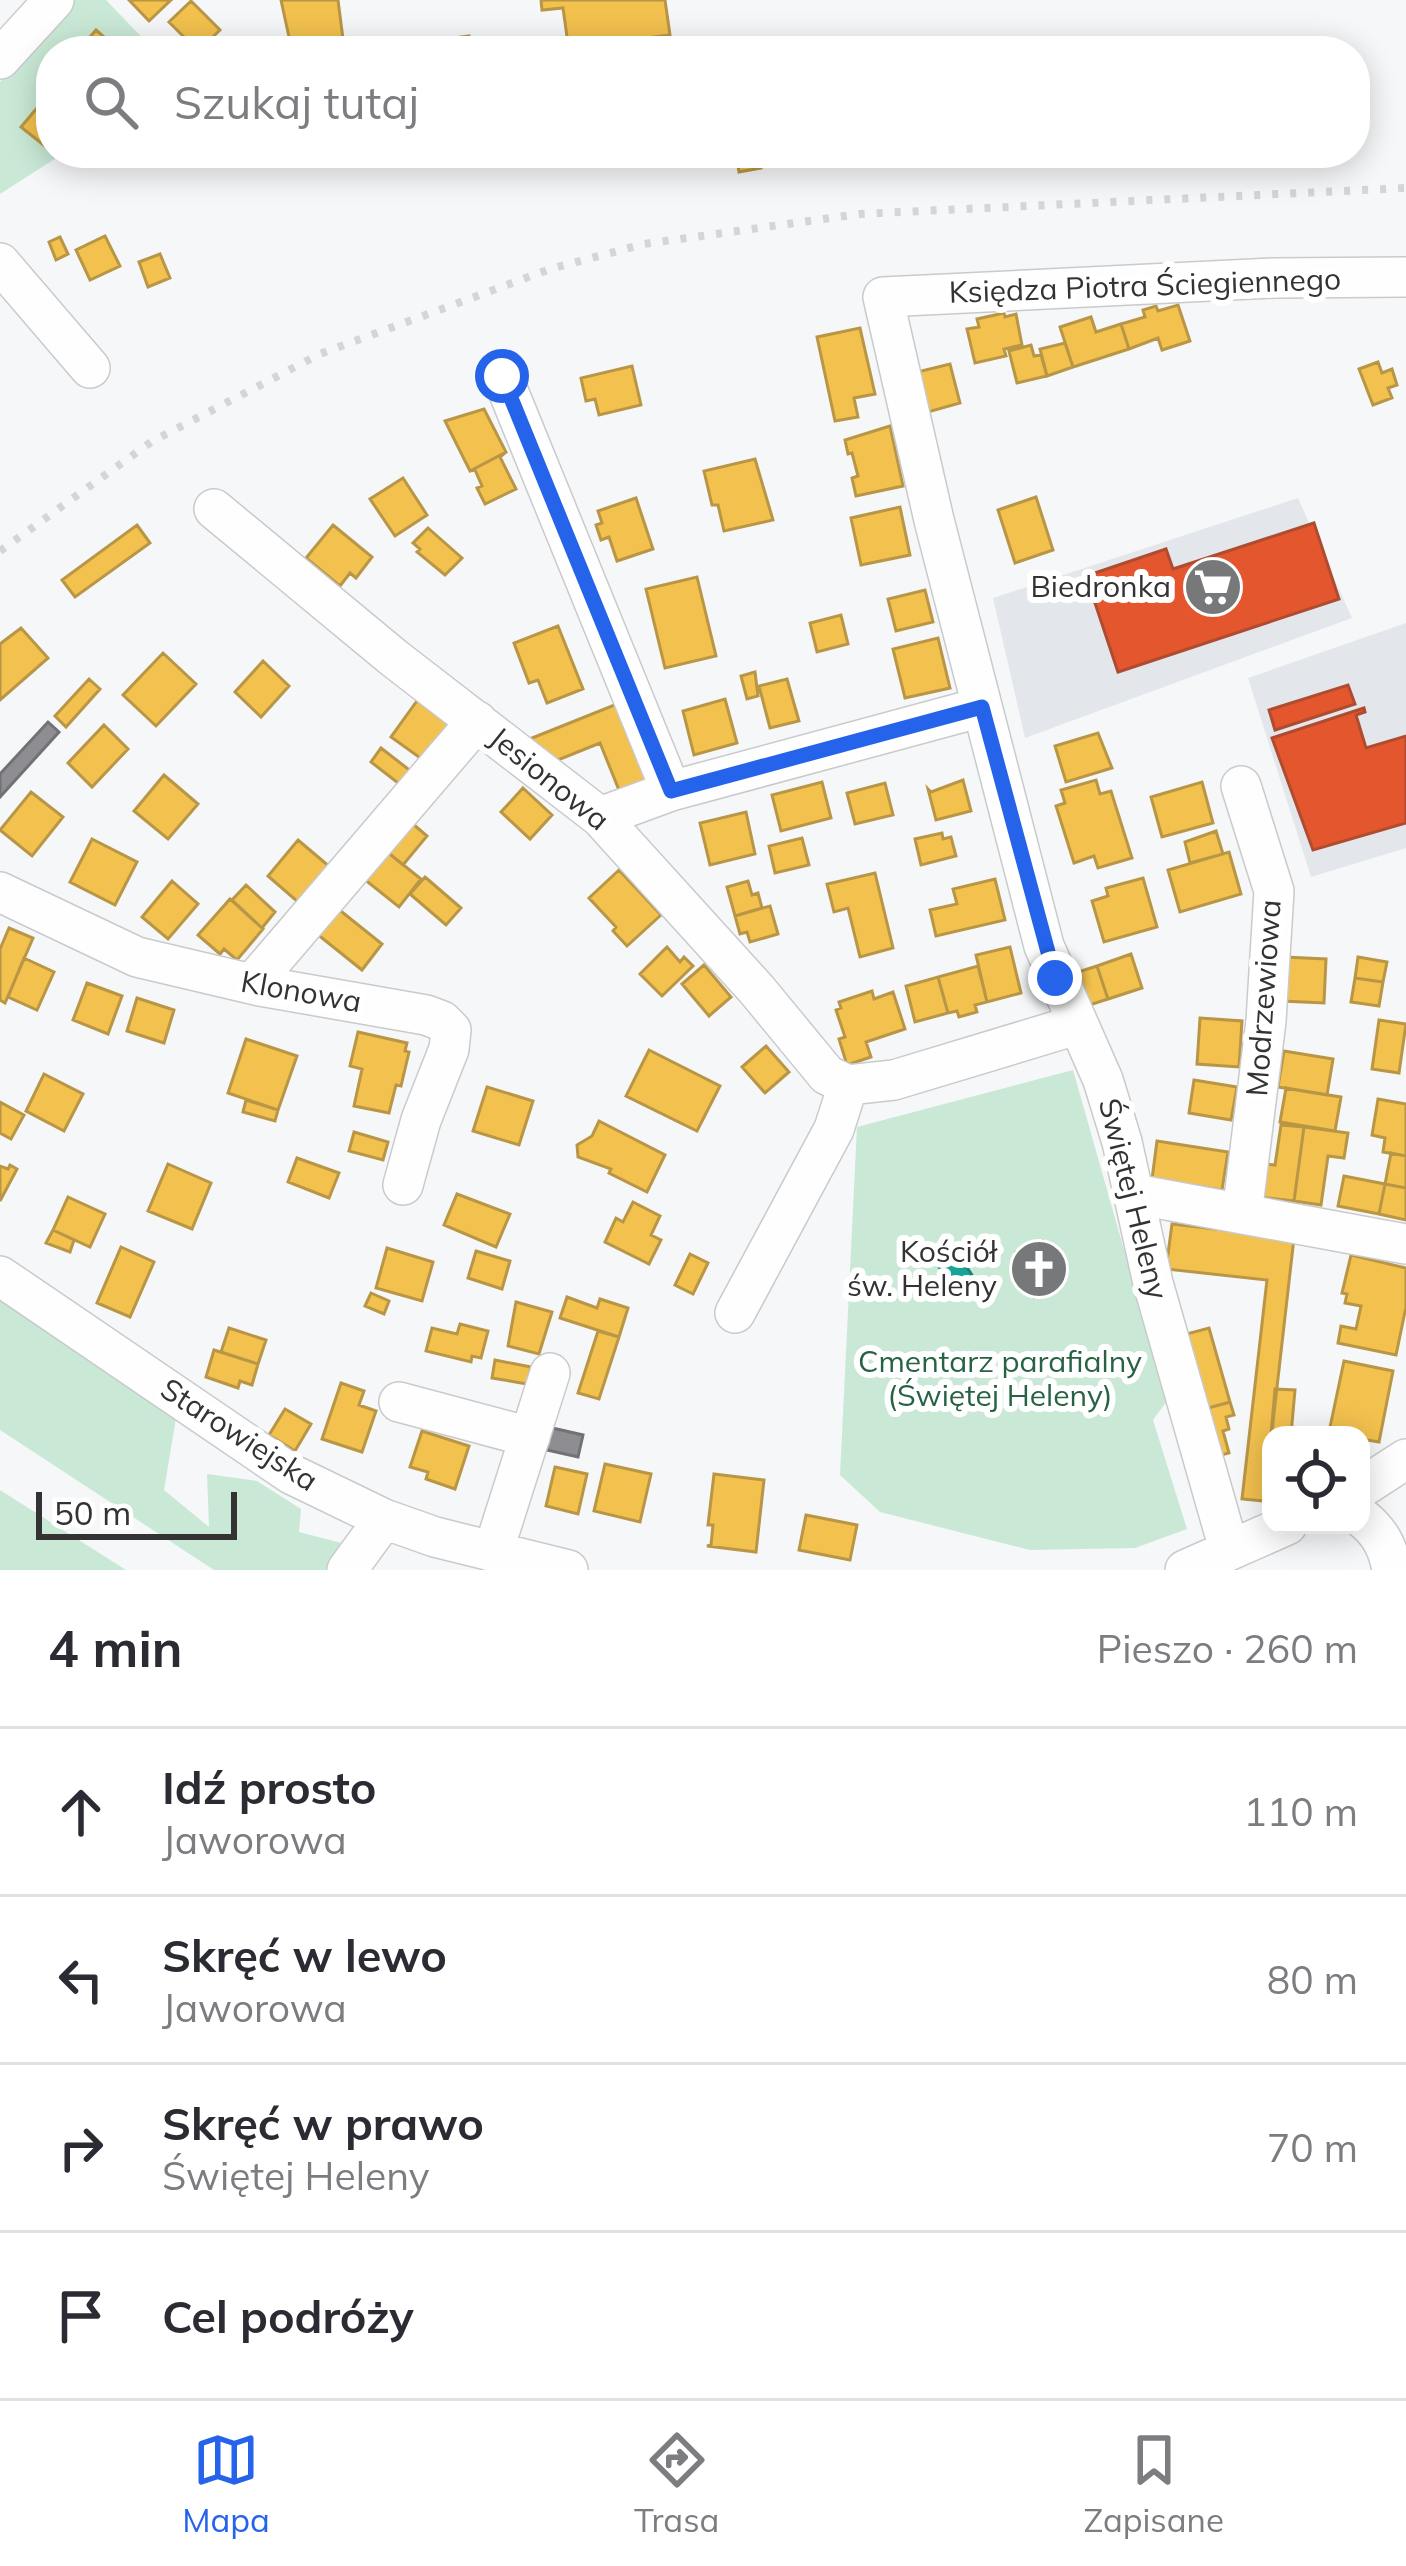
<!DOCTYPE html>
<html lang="pl">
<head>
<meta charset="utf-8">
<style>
  :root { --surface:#fff; --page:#f7f7f7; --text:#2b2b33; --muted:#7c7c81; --line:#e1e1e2; --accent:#2563eb }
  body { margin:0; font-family:Mulish,sans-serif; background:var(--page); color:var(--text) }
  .controls { position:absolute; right:36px; bottom:36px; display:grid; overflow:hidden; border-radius:24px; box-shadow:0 6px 30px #0003 }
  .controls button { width:108px; height:108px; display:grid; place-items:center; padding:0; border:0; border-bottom:3px solid var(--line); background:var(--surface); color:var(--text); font:60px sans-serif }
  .scale { position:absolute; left:36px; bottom:30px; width:201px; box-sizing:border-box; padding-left:12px; border:6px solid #333334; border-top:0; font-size:33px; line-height:42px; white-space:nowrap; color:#333334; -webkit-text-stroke:9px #fff; paint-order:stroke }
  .stop { position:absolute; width:36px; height:36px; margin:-27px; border:9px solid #2563eb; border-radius:50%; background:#fff }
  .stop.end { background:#2563eb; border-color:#fff; box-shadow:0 3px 12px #0008 }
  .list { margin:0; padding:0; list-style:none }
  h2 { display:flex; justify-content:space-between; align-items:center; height:156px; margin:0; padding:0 48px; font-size:51px }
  h2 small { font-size:39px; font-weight:400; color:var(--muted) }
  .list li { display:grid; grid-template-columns:78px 1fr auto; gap:36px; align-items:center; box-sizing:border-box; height:168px; padding:0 48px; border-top:3px solid var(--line) }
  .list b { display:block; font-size:45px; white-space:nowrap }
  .list p { margin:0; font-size:39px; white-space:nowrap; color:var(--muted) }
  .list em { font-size:39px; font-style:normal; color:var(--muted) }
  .icon { flex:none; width:66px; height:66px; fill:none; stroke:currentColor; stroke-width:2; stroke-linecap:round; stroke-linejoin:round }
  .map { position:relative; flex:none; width:1406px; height:1570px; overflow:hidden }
  .search { position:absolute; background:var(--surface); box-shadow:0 6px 30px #0003; left:36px; right:36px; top:36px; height:132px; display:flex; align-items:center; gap:30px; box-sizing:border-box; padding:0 42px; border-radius:48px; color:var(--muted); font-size:45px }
  .sheet { height:828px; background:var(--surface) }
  nav { display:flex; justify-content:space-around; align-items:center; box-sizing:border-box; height:168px; border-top:3px solid var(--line); background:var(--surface); font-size:33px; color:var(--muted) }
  nav a { display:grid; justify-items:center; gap:6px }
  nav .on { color:var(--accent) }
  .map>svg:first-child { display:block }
  .built { fill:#e3e7eb }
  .green { fill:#c9e9d6 }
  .homes { fill:#f2c14e; stroke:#b99646; stroke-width:3 }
  .shops { fill:#e4572e; stroke:#af4c30; stroke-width:3 }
  .public { fill:#17a398; stroke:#1f817a; stroke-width:3 }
  .industry { fill:#8d8d92; stroke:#727276; stroke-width:3 }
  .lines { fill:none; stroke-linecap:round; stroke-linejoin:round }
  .minor-casing { stroke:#c9cacc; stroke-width:42 }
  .minor { stroke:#fefefe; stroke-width:39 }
  .rail { stroke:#d5d5d5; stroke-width:8; stroke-dasharray:6 12; stroke-linecap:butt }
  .route { stroke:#2563eb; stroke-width:15 }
  .labels { text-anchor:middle; stroke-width:12; stroke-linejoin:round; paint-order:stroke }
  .street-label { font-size:30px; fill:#333334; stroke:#fff }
  .poi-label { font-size:30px; fill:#333334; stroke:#fff; text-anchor:end }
  .park-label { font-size:30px; fill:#276343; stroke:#fff }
</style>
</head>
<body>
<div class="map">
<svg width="1406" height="1570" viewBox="0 0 1406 1570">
  <rect width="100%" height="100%" fill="#f6f7f9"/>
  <!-- built -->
  <path class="built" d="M1298 498 1352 618 1025 738 993 598Z
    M1406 623V848L1311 877 1248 678Z"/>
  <!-- green -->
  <path class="green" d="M74 0H106L155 51H51V153H64L0 194V82Z
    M1073 1070 1167 1401 1153 1420 1187 1529 1135 1548 1030 1550 880 1512 840 1475 857 1127Z
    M0 1298 176 1418 164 1490 209 1527 207 1474 257 1481 301 1509 299 1532 353 1546 331 1570H214L0 1430Z
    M0 1490 126 1570H0Z"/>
  <!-- homes -->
  <path class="homes" d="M129 0H171L149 21Z
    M281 0H338L344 47 292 51Z
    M541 0H665L670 35 608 43 609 51H569L563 8 542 10Z
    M191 1 220 30 198 51 169 22Z
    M96 30 120 51H78Z
    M469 36 471 51H410L409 44Z
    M37 108 51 121V141L46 147 21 127Z
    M736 153H759L761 168 739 172Z
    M105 236 120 266 90 280 76 250Z
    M60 237 68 254 56 260 49 242Z
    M160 254 170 278 148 287 139 262Z
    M1178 305 1190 341 1162 350 1158 338 1129 349 1121 324 1145 317 1143 310 1156 306 1158 311Z
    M1004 313 1005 317 1016 314 1022 345 1004 349 1006 356 975 363 967 329 979 327 977 319Z
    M1091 317 1096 332 1121 324 1129 349 1073 367 1060 327Z
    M860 328 875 394 854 398 858 417 835 421 817 337Z
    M1065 343 1073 367 1047 376 1040 349Z
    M1031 345 1034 356 1041 355 1047 376 1017 383 1009 351Z
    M1378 362 1382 373 1392 369 1397 385 1388 388 1392 398 1373 405 1359 369Z
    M950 364 960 403 928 412 917 372Z
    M632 366 641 405 599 415 595 399 586 401 581 378Z
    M484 409 506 452 470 471 445 421Z
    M890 426 903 486 856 496 852 478 858 476 852 453 848 454 845 440Z
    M506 452 500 457 516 489 485 504 477 488 482 486 475 470 470 471Z
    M755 459 773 520 724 531 718 505H712L704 471Z
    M403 478 427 515 395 536 370 499Z
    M1036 497 1053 550 1015 563 998 510Z
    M636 498 653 549 617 561 609 537 601 540 596 525 602 523 598 511Z
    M900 507 910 555 861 565 851 518Z
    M137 525 150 543 75 597 62 580Z
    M333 525 372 557 356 578 350 573 340 586 306 558Z
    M428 528 462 558 445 575 417 552 420 549 413 543Z
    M697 577 716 656 665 668 646 589Z
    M925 590 933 622 896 631 888 599Z
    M841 615 848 644 817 652 810 623Z
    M558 626 583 689 547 703 538 680 529 683 514 643Z
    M21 628 48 658 0 700V644Z
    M938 638 950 688 905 698 893 649Z
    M163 653 196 684 156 726 123 695Z
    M263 661 289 686 261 717 235 692Z
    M755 672 758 696 747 699 741 676Z
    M89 679 100 689 66 727 55 716Z
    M787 679 799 721 770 728 759 686Z
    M419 698 451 722 423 760 391 737Z
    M725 699 737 743 694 755 683 711Z
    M622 702 651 784 623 800 600 743 548 764 522 742Z
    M104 725 128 749 92 787 68 763Z
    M1098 733 1112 768 1066 782 1055 746Z
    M381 748 412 772 402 786 371 762Z
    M164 775 198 804 168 839 134 811Z
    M963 780 971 811 936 820 928 789 931 792Z
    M1096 780 1100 794 1111 791 1132 858 1098 868 1094 856 1074 863 1056 806 1065 803 1061 790Z
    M822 782 831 818 781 831 772 795Z
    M1202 782 1213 823 1162 837 1151 797Z
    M885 783 893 815 855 824 847 793Z
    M523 788 552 815 530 839 501 812Z
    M31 792 63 817 32 856 0 830Z
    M746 812 755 854 710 865 700 823Z
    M406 818 427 836 403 865 381 847Z
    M1216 831 1223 854 1190 863 1185 842Z
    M942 833 943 839 951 837 956 856 921 865 915 839Z
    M802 838 809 865 775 873 769 846Z
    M92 839 137 862 115 905 70 882Z
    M298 840 337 873 306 909 268 876Z
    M381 847 421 879 399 907 359 875Z
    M1229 852 1241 894 1180 912 1168 870Z
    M619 870 661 915 627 946 613 931 616 927 589 898Z
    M875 873 893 948 860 957 848 908 834 912 827 884Z
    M425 877 461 908 446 925 410 894Z
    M1143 878 1157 927 1104 942 1092 901 1108 896 1106 888Z
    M995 879 1005 920 936 936 930 910 957 904 953 889Z
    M172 881 198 904 168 939 142 917Z
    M748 881 752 895 758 893 762 908 735 916 727 887Z
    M246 885 275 912 262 928 232 900Z
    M230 899 263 929 237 960 224 949 220 954 198 935Z
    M327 900 382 944 362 970 307 926Z
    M770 906 778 934 750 942 747 932 740 934 735 916Z
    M9 928 33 938 5 1003 0 1000V949Z
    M667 947 680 962 684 957 693 966 662 996 640 974Z
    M1010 947 1021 993 987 1002 976 955Z
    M1131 954 1142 988 1108 999 1097 966Z
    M1284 957 1326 959 1324 1003 1282 1001Z
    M1358 957 1387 962 1383 982 1355 978Z
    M24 958 54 972 37 1010 8 997Z
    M704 965 731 997 709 1016 682 984Z
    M978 966 987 1002 975 1005 977 1012 959 1017 957 1011 948 1013 938 977Z
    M1097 966 1108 999 1080 1008 1069 975Z
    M938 977 948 1013 915 1022 906 986Z
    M1355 978 1383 982 1379 1006 1351 1002Z
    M87 983 122 996 108 1034 73 1020Z
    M872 991 874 999 893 992 905 1029 866 1042 871 1057 847 1065 839 1039 845 1037 836 1010 841 1008 839 1002Z
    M137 998 174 1010 164 1043 127 1031Z
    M1200 1018 1242 1021 1239 1067 1197 1064Z
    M1379 1020 1406 1024 1399 1073 1372 1069Z
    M358 1032 407 1043 405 1051 409 1052 401 1086 396 1085 389 1113 354 1106 362 1069 350 1066Z
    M246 1039 297 1056 278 1110 228 1093Z
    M766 1046 789 1072 765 1093 742 1067Z
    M649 1050 720 1086 697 1131 626 1096Z
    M1284 1051 1333 1059 1327 1095 1278 1087Z
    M44 1074 83 1094 64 1131 26 1111Z
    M1194 1080 1237 1087 1231 1120 1189 1113Z
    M487 1087 533 1101 519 1145 473 1131Z
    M1286 1088 1341 1097 1335 1131 1280 1122Z
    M1378 1099 1406 1104V1156L1383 1152 1385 1138 1372 1135Z
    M246 1100 278 1110 275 1121 243 1112Z
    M0 1102 24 1115 11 1139 0 1133Z
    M599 1121 665 1155 647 1192 609 1173 611 1169 578 1157 577 1145 592 1136Z
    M1281 1125 1304 1127 1294 1201 1260 1197 1265 1164 1275 1165Z
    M1304 1127 1348 1133 1344 1158 1328 1156 1321 1205 1294 1201Z
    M354 1132 388 1142 383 1160 349 1151Z
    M1157 1141 1228 1152 1222 1190 1152 1179Z
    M1391 1153 1406 1156V1188L1385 1184Z
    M297 1158 339 1173 329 1198 288 1182Z
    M168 1164 211 1183 192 1229 148 1211Z
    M10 1165 17 1169 0 1201V1166L8 1169Z
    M1344 1176 1385 1184 1379 1214 1338 1206Z
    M1385 1184 1406 1188V1220L1379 1214Z
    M457 1194 510 1214 496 1247 444 1225Z
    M68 1197 105 1214 90 1247 53 1230Z
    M633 1202 660 1216 651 1235 661 1240 649 1264 605 1242 616 1218 623 1222Z
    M1172 1224 1294 1238 1264 1501 1242 1499 1267 1280 1166 1269Z
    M53 1230 74 1240 70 1252 46 1243Z
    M121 1247 154 1262 130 1317 97 1303Z
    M387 1248 433 1262 422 1301 376 1288Z
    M476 1251 510 1261 502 1289 468 1278Z
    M690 1254 708 1263 693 1294 675 1285Z
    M1351 1255 1406 1268V1307L1396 1355 1338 1343 1341 1326 1356 1329 1361 1306 1345 1303 1347 1294 1342 1293Z
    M371 1293 389 1301 384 1314 365 1306Z
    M567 1297 597 1308 600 1299 628 1308 619 1337 560 1318Z
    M516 1302 552 1312 539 1354 508 1346Z
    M460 1324 488 1331 481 1358 472 1356 471 1362 426 1351 432 1328 457 1334Z
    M229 1328 266 1340 258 1364 221 1352Z
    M1209 1328 1230 1402 1201 1410 1179 1336Z
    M598 1331 619 1337 599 1399 578 1393Z
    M214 1350 258 1364 252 1385 240 1381 238 1388 206 1377Z
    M495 1360 531 1367 527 1384 492 1378Z
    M1344 1361 1393 1371 1379 1442 1361 1439V1435L1329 1432Z
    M341 1383 364 1391 359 1405 376 1411 362 1452 322 1439Z
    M1275 1389 1295 1390 1291 1435H1271Z
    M1230 1402 1234 1415 1226 1417 1229 1429 1223 1431 1229 1453 1214 1457 1201 1410Z
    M285 1409 311 1424 295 1451 269 1435Z
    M422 1431 469 1446 455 1489 426 1479 428 1472 410 1467Z
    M605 1464 651 1474 640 1522 594 1511Z
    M555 1467 587 1474 578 1514 546 1506Z
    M714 1474 764 1480 756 1552 707 1546 711 1545 713 1525H708Z
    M806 1515 857 1525 850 1560 799 1550Z"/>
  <!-- shops -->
  <path class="shops" d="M1314 523 1339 599 1118 672 1086 576 1166 549 1173 569Z
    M1348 685 1355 704 1275 730 1269 710Z
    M1364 708 1365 712 1356 715 1366 748 1406 736V823L1313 850 1272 738Z"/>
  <!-- public -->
  <path class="public" d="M1043 1241 1061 1286 1034 1297 1016 1252Z
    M950 1242 972 1275 953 1288 931 1255Z"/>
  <!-- industry -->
  <path class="industry" d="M48 722 59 732 0 797V774Z
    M548 1427 583 1435 578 1457 543 1449Z"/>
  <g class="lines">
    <defs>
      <path id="minor" d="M0 59 54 0
        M0 263 90 368
        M502 376 671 791 982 707
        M214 509 394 658 600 817 757 990 827 1075 848 1085 894 1080 1076 1025
        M1241 786 1274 891 1266 1021 1242 1214
        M600 817 671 791
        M0 892 137 957 260 986 426 1015 442 1021 451 1030 449 1049 421 1120 403 1185
        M252 984 477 721
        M1134 1194 1406 1244
        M0 1276 291 1474 384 1519 435 1537 568 1570
        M735 1313 834 1129 848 1085
        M399 1402 530 1437
        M1361 1488 1406 1459
        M1361 1517C1380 1532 1388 1547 1392 1570
        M1229 1549 1153 1283 1122 1142 1103 1080 1044 946 934 520 883 297 1273 278 1406 277
        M493 1552 550 1373
        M347 1570 384 1519
        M1185 1570 1287 1525"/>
    </defs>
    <!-- minor casing -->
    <use href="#minor" class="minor-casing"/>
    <!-- minor -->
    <use href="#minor" class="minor"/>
    <!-- rail -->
    <path class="rail" d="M0 551 151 442 320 354 550 269 644 244 859 214 1406 188"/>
  </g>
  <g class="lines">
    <!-- route -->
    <path class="route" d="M502 376 671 791 982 707 1055 978"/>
  </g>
  <!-- icons -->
  <defs>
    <symbol id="supermarket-disc" viewBox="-11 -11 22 22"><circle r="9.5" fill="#777879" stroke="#fff"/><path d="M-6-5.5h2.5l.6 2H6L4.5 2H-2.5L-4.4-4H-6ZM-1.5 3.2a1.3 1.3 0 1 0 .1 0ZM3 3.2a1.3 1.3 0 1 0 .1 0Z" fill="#fff"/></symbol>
    <symbol id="church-disc" viewBox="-11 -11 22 22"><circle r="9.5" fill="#777879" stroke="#fff"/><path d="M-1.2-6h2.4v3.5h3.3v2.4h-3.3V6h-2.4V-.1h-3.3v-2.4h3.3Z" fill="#fff"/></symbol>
  </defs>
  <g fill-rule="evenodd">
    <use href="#supermarket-disc" x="1180" y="554" width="66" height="66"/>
    <use href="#church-disc" x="1006" y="1236" width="66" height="66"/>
  </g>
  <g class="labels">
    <!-- street labels -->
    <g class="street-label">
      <text transform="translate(1145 286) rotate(-2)" y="10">Księdza Piotra Ściegiennego</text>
      <text transform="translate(549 779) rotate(39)" y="10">Jesionowa</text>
      <text transform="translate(301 992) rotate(10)" y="10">Klonowa</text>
      <text transform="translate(1264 998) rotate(-86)" y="10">Modrzewiowa</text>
      <text transform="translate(1133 1199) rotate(76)" y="10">Świętej Heleny</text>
      <text transform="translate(239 1435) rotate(33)" y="10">Starowiejska</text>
    </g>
    <!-- poi labels -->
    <g class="poi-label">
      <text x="1171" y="597">Biedronka</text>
      <text x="997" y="1262">Kościół<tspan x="997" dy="34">św. Heleny</tspan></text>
    </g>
    <!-- park labels -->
    <g class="park-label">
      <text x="1000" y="1372">Cmentarz parafialny<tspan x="1000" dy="34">(Świętej Heleny)</tspan></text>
    </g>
  </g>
</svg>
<div class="controls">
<button><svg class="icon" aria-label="locate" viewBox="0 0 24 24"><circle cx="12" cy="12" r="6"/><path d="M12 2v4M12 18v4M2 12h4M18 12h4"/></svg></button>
</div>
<div class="scale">50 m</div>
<div class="stop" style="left:502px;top:376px"></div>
<div class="stop end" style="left:1055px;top:978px"></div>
<div class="search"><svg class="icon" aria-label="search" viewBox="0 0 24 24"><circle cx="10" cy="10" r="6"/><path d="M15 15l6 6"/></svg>Szukaj tutaj</div>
</div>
<section class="sheet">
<h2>4 min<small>Pieszo · 260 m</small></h2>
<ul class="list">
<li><svg class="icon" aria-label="ahead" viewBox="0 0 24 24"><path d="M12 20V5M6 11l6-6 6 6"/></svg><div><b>Idź prosto</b><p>Jaworowa</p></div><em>110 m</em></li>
<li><svg class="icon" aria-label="left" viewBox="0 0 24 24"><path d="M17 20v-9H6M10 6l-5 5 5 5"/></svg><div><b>Skręć w lewo</b><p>Jaworowa</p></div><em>80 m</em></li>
<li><svg class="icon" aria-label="right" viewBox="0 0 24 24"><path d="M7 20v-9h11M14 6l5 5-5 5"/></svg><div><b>Skręć w prawo</b><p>Świętej Heleny</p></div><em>70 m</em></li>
<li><svg class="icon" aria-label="arrive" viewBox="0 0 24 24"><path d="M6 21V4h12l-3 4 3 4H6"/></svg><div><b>Cel podróży</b></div></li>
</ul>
</section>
<nav>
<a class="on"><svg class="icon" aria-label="map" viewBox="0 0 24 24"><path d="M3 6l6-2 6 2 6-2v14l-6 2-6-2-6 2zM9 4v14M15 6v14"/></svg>Mapa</a>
<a><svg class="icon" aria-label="directions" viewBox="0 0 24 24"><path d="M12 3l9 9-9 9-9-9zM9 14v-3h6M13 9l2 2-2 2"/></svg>Trasa</a>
<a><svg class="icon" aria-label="saved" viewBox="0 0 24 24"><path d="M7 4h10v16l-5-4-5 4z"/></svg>Zapisane</a>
</nav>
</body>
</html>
